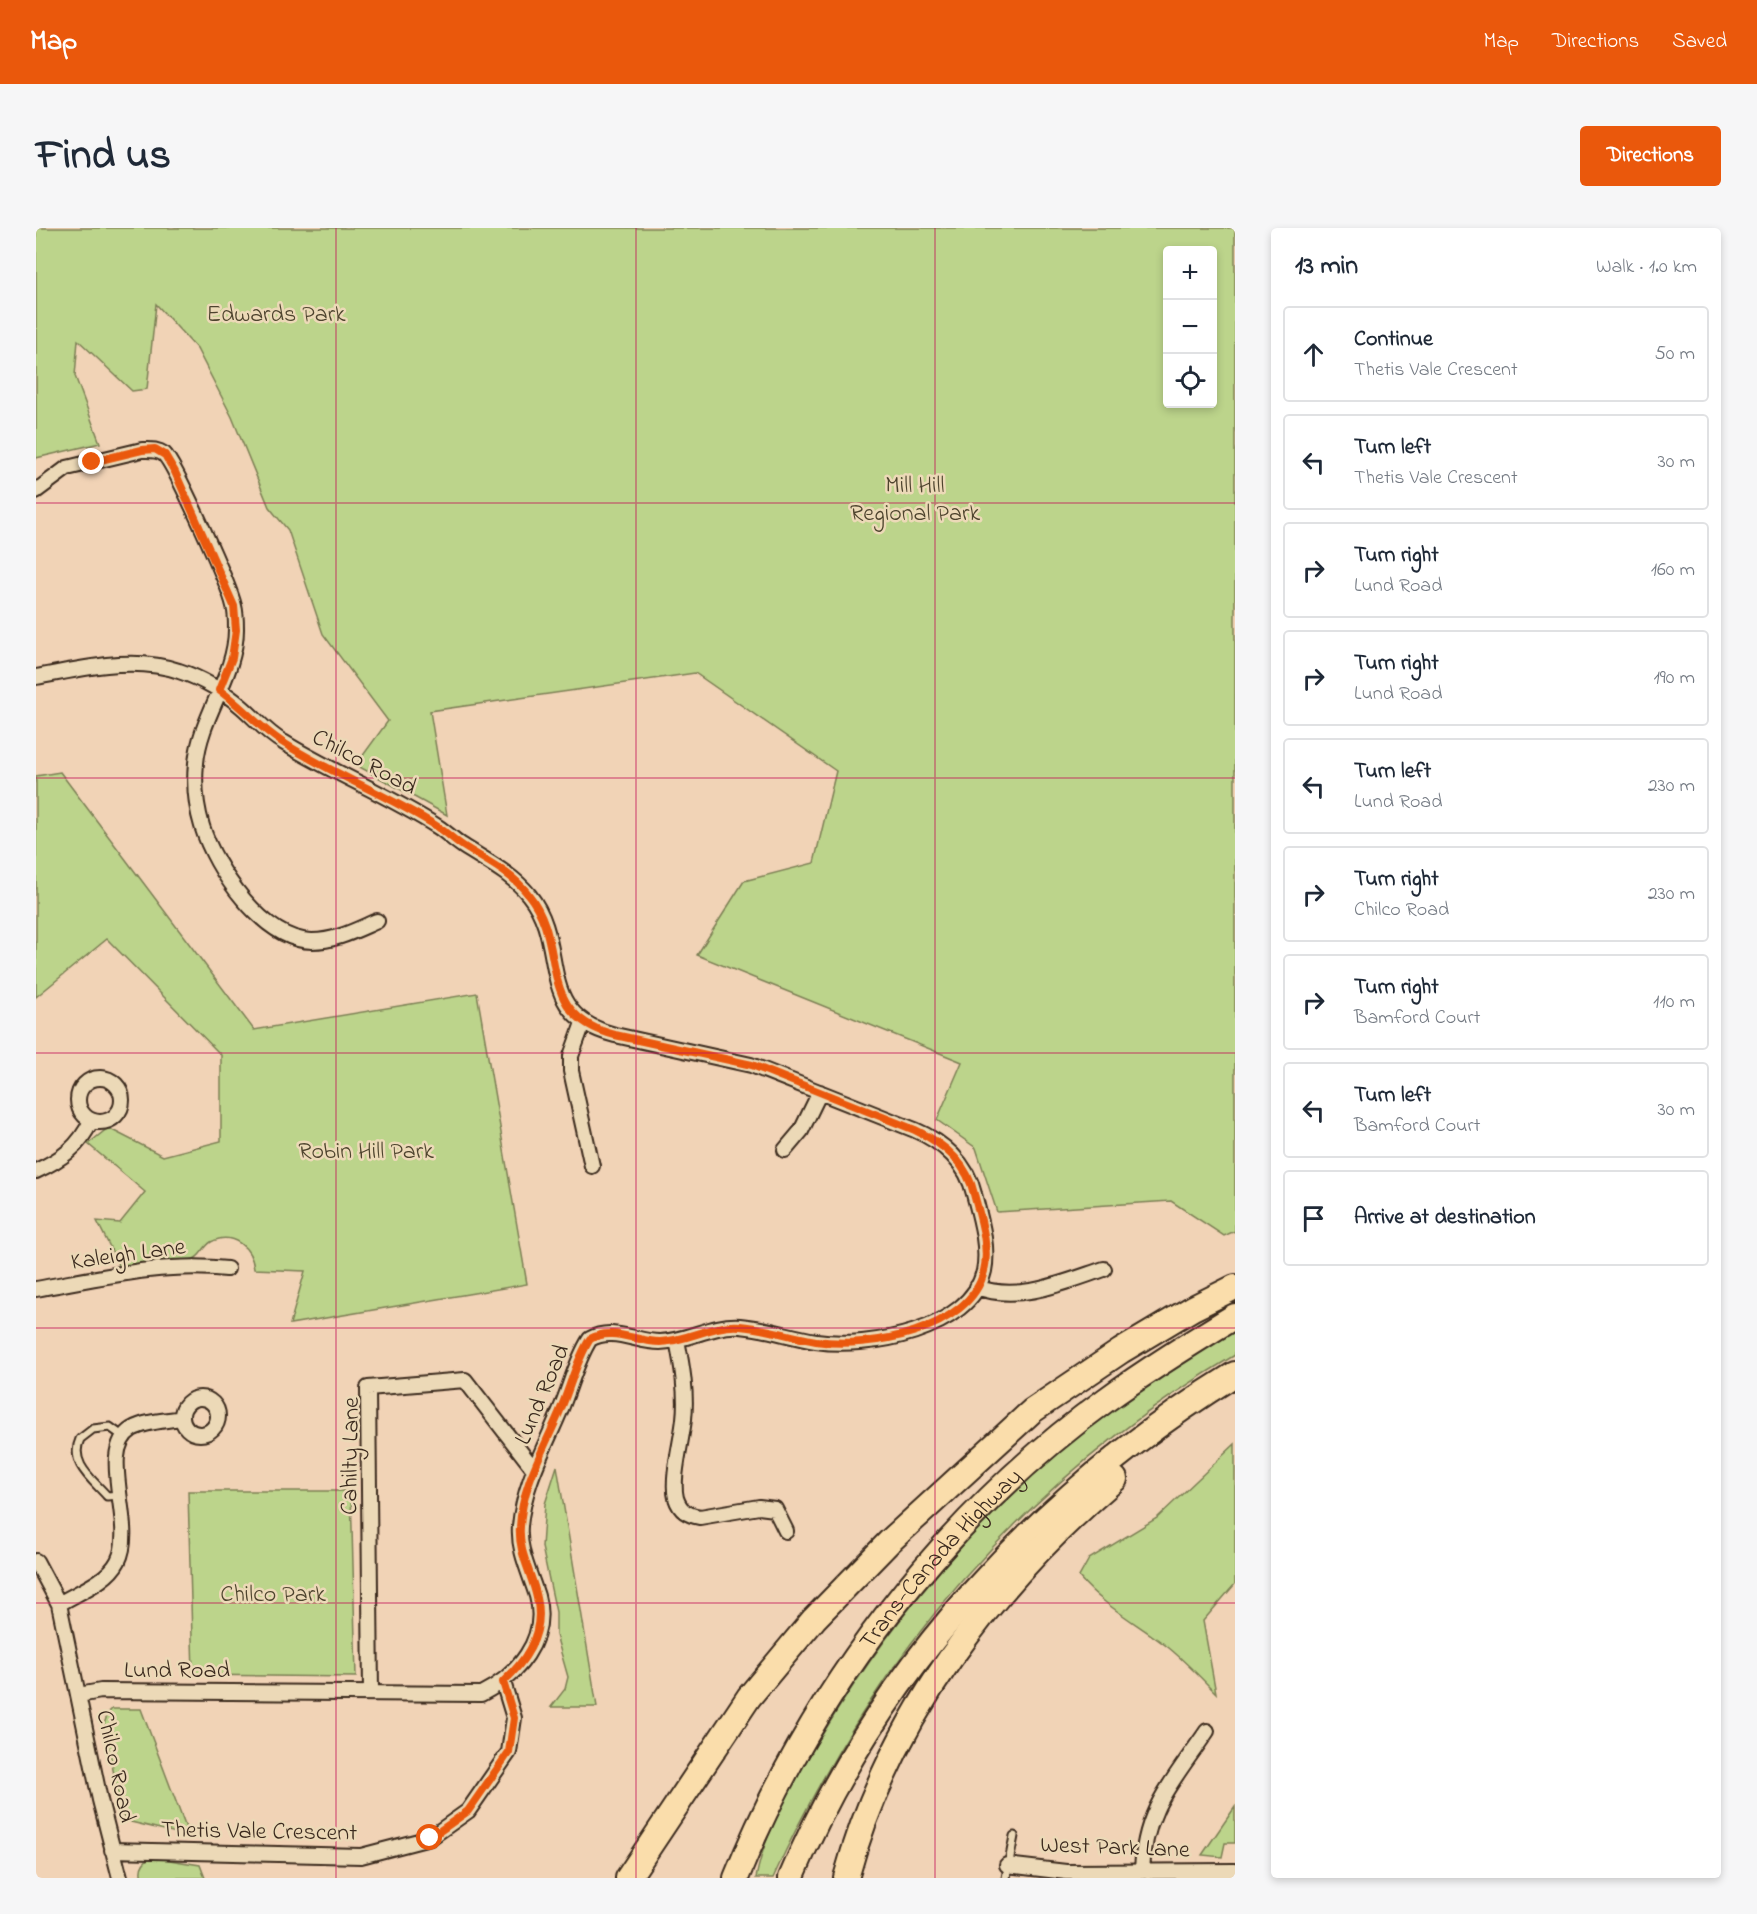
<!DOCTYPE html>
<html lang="en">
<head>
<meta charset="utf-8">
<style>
  :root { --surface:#fff; --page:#f6f6f7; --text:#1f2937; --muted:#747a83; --line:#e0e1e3; --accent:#ea580c }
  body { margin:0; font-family:"Indie Flower",sans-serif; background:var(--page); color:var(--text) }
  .controls { position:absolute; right:18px; top:18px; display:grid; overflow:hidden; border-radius:6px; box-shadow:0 3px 9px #0003 }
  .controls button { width:54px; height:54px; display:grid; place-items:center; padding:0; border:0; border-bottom:2px solid var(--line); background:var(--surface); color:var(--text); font:30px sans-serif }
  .stop { position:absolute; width:18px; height:18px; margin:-14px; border:4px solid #ea580c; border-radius:50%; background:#fff }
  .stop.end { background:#ea580c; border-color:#fff; box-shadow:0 2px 6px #0008 }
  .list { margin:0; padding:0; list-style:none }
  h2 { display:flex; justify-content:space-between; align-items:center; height:78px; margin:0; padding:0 24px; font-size:26px }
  h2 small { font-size:20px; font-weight:400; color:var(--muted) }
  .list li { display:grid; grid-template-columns:39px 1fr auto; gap:18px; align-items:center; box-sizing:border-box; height:96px; margin:0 12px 12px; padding:0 12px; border:2px solid var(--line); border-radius:6px }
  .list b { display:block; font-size:22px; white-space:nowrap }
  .list p { margin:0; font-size:20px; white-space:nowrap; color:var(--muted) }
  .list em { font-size:20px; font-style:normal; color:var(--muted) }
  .icon { flex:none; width:33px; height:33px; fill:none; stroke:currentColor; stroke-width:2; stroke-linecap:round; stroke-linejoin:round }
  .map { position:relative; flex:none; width:1199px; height:1650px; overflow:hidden; border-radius:6px }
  header { display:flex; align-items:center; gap:36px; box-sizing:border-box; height:84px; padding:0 30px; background:var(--accent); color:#fff }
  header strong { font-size:28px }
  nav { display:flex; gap:33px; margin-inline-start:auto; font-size:21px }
  .intro { display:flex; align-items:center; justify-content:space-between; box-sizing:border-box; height:144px; padding:0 36px }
  h1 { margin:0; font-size:42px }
  .button { padding:15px 27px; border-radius:6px; background:var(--accent); color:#fff; font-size:21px; font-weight:700 }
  main { display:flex; gap:36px; padding:0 36px }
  aside { flex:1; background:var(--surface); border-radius:6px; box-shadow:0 3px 9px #0003 }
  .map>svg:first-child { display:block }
  .green { fill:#bcd48b; stroke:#7c7f54; stroke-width:1.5; fill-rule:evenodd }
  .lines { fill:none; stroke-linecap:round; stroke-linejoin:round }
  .service-casing { stroke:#3b2a1e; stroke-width:11 }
  .minor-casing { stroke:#3b2a1e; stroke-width:18 }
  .motorway-casing { stroke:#3b2a1e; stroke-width:28 }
  .service { stroke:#ecd9b7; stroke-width:7 }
  .minor { stroke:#ecd9b7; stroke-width:14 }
  .motorway { stroke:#faddab; stroke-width:24 }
  .route { stroke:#ea580c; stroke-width:8 }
  .grid { fill:none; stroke:#c2185b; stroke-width:1.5; stroke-opacity:0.55 }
  .labels { text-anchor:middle; stroke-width:5; stroke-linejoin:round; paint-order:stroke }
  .park-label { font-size:24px; fill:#4e442e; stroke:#ecd9b7 }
  .street-label { font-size:24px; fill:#3b2a1e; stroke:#ecd9b7 }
</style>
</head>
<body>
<header>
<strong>Map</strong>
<nav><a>Map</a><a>Directions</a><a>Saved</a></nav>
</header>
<div class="intro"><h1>Find us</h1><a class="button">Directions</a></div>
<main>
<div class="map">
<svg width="1199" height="1650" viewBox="0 0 1199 1650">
  <rect width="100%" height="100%" fill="#f1d3b6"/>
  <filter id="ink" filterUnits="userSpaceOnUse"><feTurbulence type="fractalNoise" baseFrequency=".0167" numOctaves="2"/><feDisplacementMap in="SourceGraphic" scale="12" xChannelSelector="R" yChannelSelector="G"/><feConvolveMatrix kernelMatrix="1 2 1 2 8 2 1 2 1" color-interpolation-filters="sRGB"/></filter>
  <g filter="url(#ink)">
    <!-- green -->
    <path class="green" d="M0 0H1199V1003L1188 1008 1135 973 961 984 940 920 901 892 926 834 661 727 708 653 778 635 800 543 659 445 394 483 411 587 320 537 352 493 287 406 252 302 233 279 196 189 161 121 120 76 111 161 96 163 42 112 39 148 64 215 0 230ZM1132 22H1176V176H1132Z
      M24 544 218 802 441 765 491 1056 254 1096 269 1043 218 1041C216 1019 196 1003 175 1014 167 1019 164 1031 154 1032 131 1034 108 1037 85 1041L61 993 84 995 109 964 52 916 72 900 127 928 185 913V827L71 711 0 769V548Z
      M1199 1102V1127C990 1251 837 1428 737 1650H720C730 1598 759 1551 786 1507 866 1374 972 1254 1099 1165 1132 1142 1166 1122 1199 1102Z
      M1199 1216V1356L1167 1393 1180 1465C1165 1450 1150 1434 1133 1420 1103 1396 1068 1379 1043 1349L1053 1331 1121 1290Z
      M521 1238 561 1479H515L529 1461 532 1449 520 1407V1384L506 1319 509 1276Z
      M152 1263H315L320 1449 157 1447Z
      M76 1481H105L153 1608 95 1594 86 1587 68 1496 72 1485Z
      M1199 1579V1615H1189L1186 1629 1166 1627Z
      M115 1629 164 1637 169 1650H106C103 1641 106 1634 115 1629Z"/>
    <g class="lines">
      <defs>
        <path id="service" d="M85 1267 71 1268C56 1251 33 1235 44 1211L57 1201 74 1199 88 1209
          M970 1650 978 1608"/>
        <path id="minor" d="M0 263 31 240 106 222C114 222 121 221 128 226 139 236 194 359 198 378 200 385 200 394 200 401 200 448 164 488 160 535 158 555 160 578 166 598 179 641 227 712 276 713 300 713 320 702 341 693
          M0 449C46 441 97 427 143 443 165 450 189 464 206 479 220 491 231 505 247 514 297 545 353 567 402 599 411 605 419 613 427 618 450 633 475 645 493 667 534 718 496 786 579 807L715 837 879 902C907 914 931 935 938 966 944 989 953 1019 948 1043 934 1103 832 1121 780 1113 755 1109 730 1100 704 1098 676 1096 652 1113 624 1114 600 1114 576 1098 554 1111 541 1131 535 1156 526 1178 510 1218 488 1254 484 1298 482 1323 494 1345 501 1368 513 1412 481 1448 445 1466L65 1463 43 1467
          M547 795 535 828V843L556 938
          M42 872a22 22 0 1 1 44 0a22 22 0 1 1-44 0Z
          M749 922 765 903 784 864
          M0 943C26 931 43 919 55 893
          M941 1059C982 1075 1029 1054 1068 1041
          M0 1061C63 1050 127 1034 191 1041
          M641 1112C646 1137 651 1165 648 1191 646 1212 635 1251 640 1270 644 1283 652 1287 664 1289L723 1279 739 1281 750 1303
          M146 1188a18 18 0 1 1 36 0a18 18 0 1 1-36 0Z
          M0 1333 23 1376 64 1572 84 1650
          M23 1376C42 1364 71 1354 82 1333 101 1297 60 1223 96 1201 110 1193 130 1193 145 1190
          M335 1465 332 1160 429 1152 497 1240
          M76 1622 325 1628 394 1610 432 1583 473 1524 478 1490 467 1454
          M971 1637 1030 1644 1199 1643
          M1106 1645C1107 1582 1138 1552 1171 1503"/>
        <g id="motorway">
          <path d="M592 1650 713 1469 778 1391 854 1313 996 1183 1085 1123 1157 1080 1199 1059"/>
          <path id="s1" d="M700 1650C775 1464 907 1290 1070 1172 1111 1142 1155 1115 1199 1088"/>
          <path d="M755 1650C843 1440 1006 1265 1199 1146"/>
          <path d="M810 1650C853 1491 956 1356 1079 1251"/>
        </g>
      </defs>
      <!-- service casing -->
      <use href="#service" class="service-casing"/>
      <!-- minor casing -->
      <use href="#minor" class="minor-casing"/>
      <!-- motorway casing -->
      <use href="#motorway" class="motorway-casing"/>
      <!-- service -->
      <use href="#service" class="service"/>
      <!-- minor -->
      <use href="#minor" class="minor"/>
      <!-- motorway -->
      <use href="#motorway" class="motorway"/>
    </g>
  </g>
  <g class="lines" filter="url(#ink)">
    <!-- route -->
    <path class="route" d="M56 234 106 222 119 221 129 227 139 244 198 378 200 402 196 430 183 462C205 478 223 499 246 514 296 546 352 567 402 599 411 605 418 612 427 618 450 633 475 644 492 666 534 717 496 786 579 807L716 837 879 902C907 915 931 935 938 966 944 989 954 1019 948 1043 934 1103 832 1121 780 1113 755 1109 730 1100 704 1098 676 1096 652 1113 624 1114 600 1114 576 1098 554 1111 541 1131 535 1156 526 1178 510 1218 486 1255 484 1299 482 1325 496 1345 501 1370 509 1404 491 1432 467 1454L478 1490 473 1524 432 1583 394 1610"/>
  </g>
  <!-- grid -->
  <path class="grid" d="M300 0V1650M600 0V1650M899 0V1650M0 275H1199M0 550H1199M0 825H1199M0 1100H1199M0 1375H1199"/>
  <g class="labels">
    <!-- park labels -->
    <g class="park-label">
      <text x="240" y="93">Edwards Park</text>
      <text x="879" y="264">Mill Hill<tspan x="879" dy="28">Regional Park</tspan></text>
      <text x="330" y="930">Robin Hill Park</text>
      <text x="237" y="1373">Chilco Park</text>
    </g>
    <!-- street labels -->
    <g class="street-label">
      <text transform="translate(329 533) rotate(28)" y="8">Chilco Road</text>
      <text transform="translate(92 1025) rotate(-8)" y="8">Kaleigh Lane</text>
      <text transform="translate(505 1166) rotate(-67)" y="8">Lund Road</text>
      <text transform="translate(313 1228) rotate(-89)" y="8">Cahilty Lane</text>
      <text dy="8" stroke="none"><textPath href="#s1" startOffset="382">Trans-Canada Highway</textPath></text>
      <text x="141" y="1449">Lund Road</text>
      <text transform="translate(81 1538) rotate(78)" y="8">Chilco Road</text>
      <text transform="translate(223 1602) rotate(1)" y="8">Thetis Vale Crescent</text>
      <text transform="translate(1079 1618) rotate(2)" y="8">West Park Lane</text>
    </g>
  </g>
</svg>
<div class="controls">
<button>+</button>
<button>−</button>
<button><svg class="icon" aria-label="locate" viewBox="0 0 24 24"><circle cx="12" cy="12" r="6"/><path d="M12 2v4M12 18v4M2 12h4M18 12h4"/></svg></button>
</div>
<div class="stop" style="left:394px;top:1610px"></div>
<div class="stop end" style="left:56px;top:234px"></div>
</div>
<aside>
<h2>13 min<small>Walk · 1.0 km</small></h2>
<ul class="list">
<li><svg class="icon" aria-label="ahead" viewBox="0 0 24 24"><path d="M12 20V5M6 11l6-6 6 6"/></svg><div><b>Continue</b><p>Thetis Vale Crescent</p></div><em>50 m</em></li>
<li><svg class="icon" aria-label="left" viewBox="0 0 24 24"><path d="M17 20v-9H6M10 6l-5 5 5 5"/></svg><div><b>Turn left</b><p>Thetis Vale Crescent</p></div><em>30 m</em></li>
<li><svg class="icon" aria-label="right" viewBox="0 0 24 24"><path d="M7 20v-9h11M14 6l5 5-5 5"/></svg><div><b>Turn right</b><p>Lund Road</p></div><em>160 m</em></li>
<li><svg class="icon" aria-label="right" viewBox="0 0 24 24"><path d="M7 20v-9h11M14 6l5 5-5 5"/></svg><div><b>Turn right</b><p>Lund Road</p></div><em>190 m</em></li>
<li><svg class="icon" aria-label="left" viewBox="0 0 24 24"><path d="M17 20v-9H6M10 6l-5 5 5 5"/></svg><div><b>Turn left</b><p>Lund Road</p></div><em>230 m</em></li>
<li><svg class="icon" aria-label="right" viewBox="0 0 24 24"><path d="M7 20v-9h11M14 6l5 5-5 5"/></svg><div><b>Turn right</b><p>Chilco Road</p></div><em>230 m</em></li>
<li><svg class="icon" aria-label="right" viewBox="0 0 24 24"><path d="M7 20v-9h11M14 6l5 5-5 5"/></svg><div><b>Turn right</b><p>Bamford Court</p></div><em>110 m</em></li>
<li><svg class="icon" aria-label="left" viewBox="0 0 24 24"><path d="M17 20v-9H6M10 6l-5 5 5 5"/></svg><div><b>Turn left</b><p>Bamford Court</p></div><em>30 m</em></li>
<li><svg class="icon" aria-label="arrive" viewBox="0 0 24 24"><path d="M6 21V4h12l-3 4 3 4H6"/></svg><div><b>Arrive at destination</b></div></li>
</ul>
</aside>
</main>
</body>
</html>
